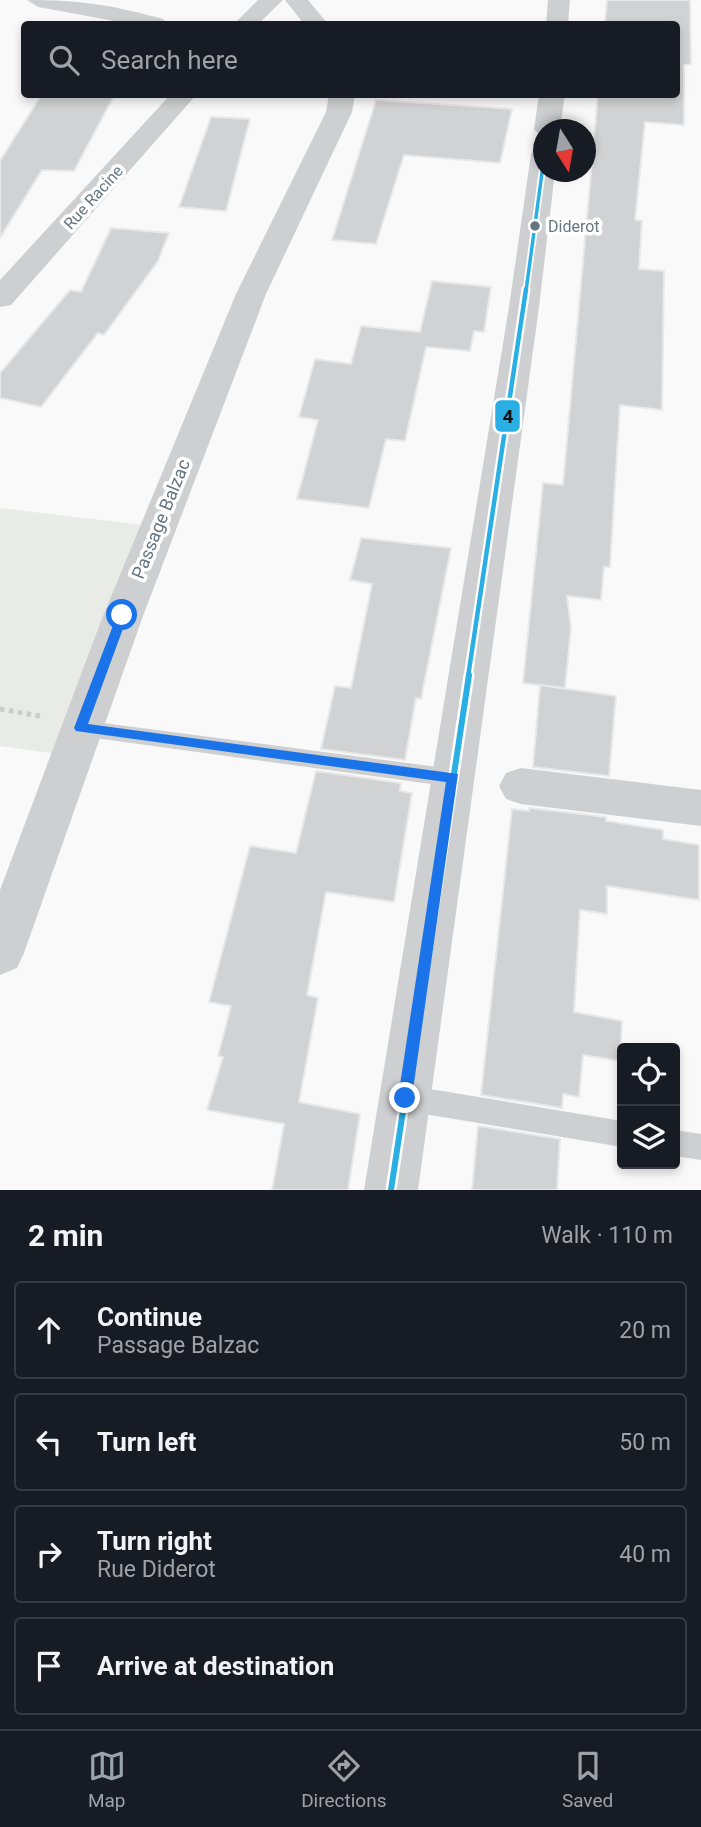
<!DOCTYPE html>
<html lang="en">
<head>
<meta charset="utf-8">
<style>
  :root { --surface:#171b24; --page:#20242c; --text:#f1f3f6; --muted:#9ea1a6; --line:#363941; --accent:#99a4ac }
  body { margin:0; font-family:Roboto,sans-serif; background:var(--page); color:var(--text) }
  .controls { position:absolute; right:21px; bottom:21px; display:grid; overflow:hidden; border-radius:7px; box-shadow:0 4px 10px #0003 }
  .controls button { width:63px; height:63px; display:grid; place-items:center; padding:0; border:0; border-bottom:2px solid var(--line); background:var(--surface); color:var(--text); font:35px sans-serif }
  .compass { position:absolute; left:533px; top:119px; width:63px; height:63px; border-radius:50%; background:var(--surface); box-shadow:0 4px 10px #0003; rotate:169deg }
  .stop { position:absolute; width:21px; height:21px; margin:-16px; border:5px solid #1a73e8; border-radius:50%; background:#fff }
  .stop.end { background:#1a73e8; border-color:#fff; box-shadow:0 2px 7px #0008 }
  .list { margin:0; padding:0; list-style:none }
  h2 { display:flex; justify-content:space-between; align-items:center; height:91px; margin:0; padding:0 28px; font-size:30px }
  h2 small { font-size:23px; font-weight:400; color:var(--muted) }
  .list li { display:grid; grid-template-columns:46px 1fr auto; gap:21px; align-items:center; box-sizing:border-box; height:98px; margin:0 14px 14px; padding:0 14px; border:2px solid var(--line); border-radius:7px }
  .list b { display:block; font-size:26px; white-space:nowrap }
  .list p { margin:0; font-size:23px; white-space:nowrap; color:var(--muted) }
  .list em { font-size:23px; font-style:normal; color:var(--muted) }
  .icon { flex:none; width:38px; height:38px; fill:none; stroke:currentColor; stroke-width:2; stroke-linecap:round; stroke-linejoin:round }
  .map { position:relative; flex:none; width:701px; height:1190px; overflow:hidden }
  .search { position:absolute; background:var(--surface); box-shadow:0 4px 10px #0003; left:21px; right:21px; top:21px; height:77px; display:flex; align-items:center; gap:18px; box-sizing:border-box; padding:0 24px; border-radius:7px; color:var(--muted); font-size:26px }
  .sheet { height:539px; background:var(--surface) }
  nav { display:flex; justify-content:space-around; align-items:center; box-sizing:border-box; height:98px; border-top:2px solid var(--line); background:var(--surface); font-size:19px; color:var(--muted) }
  nav a { display:grid; justify-items:center; gap:4px }
  nav .on { color:var(--accent) }
  .map>svg:first-child { display:block }
  .green { fill:#e8ebe6 }
  .building { fill:#d0d2d3; stroke:#e8e8e8; stroke-width:2 }
  .lines { fill:none; stroke-linecap:round; stroke-linejoin:round }
  .path { stroke:#cbcccd; stroke-width:5; stroke-dasharray:4.5 4.5; stroke-linecap:butt }
  .lane { fill:#cecfd0; fill-rule:evenodd }
  .street { fill:#cecfd0; fill-rule:evenodd }
  .bus-1-far2-casing { stroke:#fff; stroke-width:7 }
  .bus-1-far1-casing { stroke:#fff; stroke-width:9 }
  .bus-1-casing { stroke:#fff; stroke-width:11 }
  .bus-1-far2 { stroke:#2aafe4; stroke-width:3.5 }
  .bus-1-far1 { stroke:#2aafe4; stroke-width:4.5 }
  .bus-1 { stroke:#2aafe4; stroke-width:6 }
  .route { fill:#1a73e8 }
  .bus-dot { fill:#657683; stroke:#fff; stroke-width:2.5 }
  .labels { text-anchor:middle; stroke-width:7; stroke-linejoin:round; paint-order:stroke }
  .far-street-label { font-size:16px; fill:#657683; stroke:#fff }
  .bus-label { font-size:16px; fill:#657683; stroke:#fff; text-anchor:start }
  .street-label { font-size:18px; fill:#657683; stroke:#fff }
  .line-badge { stroke:#fff; stroke-width:2.5 }
  .pale-badge-label { font-size:19px; text-anchor:middle; font-weight:bold; fill:#111 }
</style>
</head>
<body>
<div class="map">
<svg width="701" height="1190" viewBox="0 0 701 1190">
  <rect width="100%" height="100%" fill="#f9f9f9"/>
  <!-- green -->
  <path class="green" d="M0 508 151 526 64 755 0 746Z"/>
  <!-- building -->
  <path class="building" d="M607 0H690L691 64 684 65V125L645 122 635 220 642 221 639 269 664 271 662 410 620 405 610 567H604L601 600 567 596 571 628 565 688 523 683 543 483 563 485 598 94H676V24H605Z
    M42 94H115L74 171 42 170 0 238V161Z
    M376 100 512 109 500 163 404 155 376 244 332 240Z
    M211 117 250 119 226 211 179 207Z
    M111 228 169 233 158 261 104 335 98 333 41 407 0 398V373L70 290 81 292Z
    M432 281 491 287 484 332 474 331 470 351 426 347 405 441 386 439 369 508 297 499 318 420 299 417 315 359 351 364 361 326 420 332Z
    M361 538 451 548 421 699 416 698 405 760 321 749 335 686 351 688 372 584 350 580Z
    M540 685 616 696 609 776 533 767Z
    M316 771 401 783 400 791 412 793 394 902 326 892 307 995 318 998 299 1102 360 1114 348 1190H272L284 1124 207 1110 223 1057 218 1056 231 1006 209 1002 250 846 296 853Z
    M529 808 606 817V821L663 830V839L699 845V900L607 886V914L580 910 574 1012 622 1021 620 1061 583 1055 579 1097 563 1094 562 1108 481 1095 512 809 529 811Z
    M478 1126 560 1139 557 1190H472Z"/>
  <g class="lines">
    <!-- path -->
    <path class="path" d="M0 709 40 716"/>
    <!-- lane -->
    <path class="lane" d="M80 720 453 769 461 772 464 778 461 784 453 787 80 736 73 734 70 728 73 722Z
      M406 1085 622 1121V1147L406 1111 397 1107 393 1098 397 1089Z
      M675 1130 701 1134V1160L675 1156Z"/>
    <!-- street -->
    <path class="street" d="M27 0C79 0 113 5 163 19L167 24H131L38 7Z
      M258 0H283L258 24H234Z
      M285 0H308L328 24H304Z
      M548 0H570L568 24H546Z
      M171 94H197L11 305 0 307V280Z
      M329 94H355L352 112 266 294 143 616 24 953 17 968 0 975V890L103 616 236 294 326 112Z
      M539 94H565L560 130H544V137L534 130Z
      M544 146V172H555L539 307 418 1190H364L509 307 531 154 534 148Z
      M521 768 701 790V826L521 804 506 799 499 786 506 773Z"/>
    <defs>
      <path id="bus-1-far2" d="M526 291 544 158"/>
      <path id="bus-1-far1" d="M468 677 526 289"/>
      <path id="bus-1" d="M391 1190 469 675"/>
    </defs>
    <!-- bus-1-far2 casing -->
    <use href="#bus-1-far2" class="bus-1-far2-casing"/>
    <!-- bus-1-far1 casing -->
    <use href="#bus-1-far1" class="bus-1-far1-casing"/>
    <!-- bus-1 casing -->
    <use href="#bus-1" class="bus-1-casing"/>
    <!-- bus-1-far2 -->
    <use href="#bus-1-far2" class="bus-1-far2"/>
    <!-- bus-1-far1 -->
    <use href="#bus-1-far1" class="bus-1-far1"/>
    <!-- bus-1 -->
    <use href="#bus-1" class="bus-1"/>
  </g>
  <!-- route -->
  <path class="route" d="M122 611 128 615 88 724 458 774 411 1104H400L398 1098 446 782 76 731 74 728 117 615Z"/>
  <!-- markers -->
  <circle class="bus-dot" cx="535" cy="226" r="6"/>
  <g class="labels">
    <!-- far-street labels -->
    <g class="far-street-label">
      <text transform="translate(93 197) rotate(-48)" y="6">Rue Racine</text>
    </g>
    <!-- bus labels -->
    <g class="bus-label">
      <text x="548" y="232">Diderot</text>
    </g>
    <!-- street labels -->
    <g class="street-label">
      <text transform="translate(161 519) rotate(-68)" y="6">Passage Balzac</text>
    </g>
  </g>
  <rect class="line-badge" x="494" y="399" width="27" height="34" rx="7" fill="#2aafe4"/>
  <g class="pale-badge-label">
    <text x="508" y="423">4</text>
  </g>
</svg>
<div class="controls">
<button><svg class="icon" aria-label="locate" viewBox="0 0 24 24"><circle cx="12" cy="12" r="6"/><path d="M12 2v4M12 18v4M2 12h4M18 12h4"/></svg></button>
<button><svg class="icon" aria-label="layers" viewBox="0 0 24 24"><path d="M12 4l9 5-9 5-9-5zM3 14l9 5 9-5"/></svg></button>
</div>
<svg class="compass" viewBox="-18 -18 36 36"><path d="M0-13l5 13h-10z" fill="#e53935"/><path d="M0 13l5-13h-10z" fill="#9ea1a6"/></svg>
<div class="stop" style="left:122px;top:615px"></div>
<div class="stop end" style="left:405px;top:1098px"></div>
<div class="search"><svg class="icon" aria-label="search" viewBox="0 0 24 24"><circle cx="10" cy="10" r="6"/><path d="M15 15l6 6"/></svg>Search here</div>
</div>
<section class="sheet">
<h2>2 min<small>Walk · 110 m</small></h2>
<ul class="list">
<li><svg class="icon" aria-label="ahead" viewBox="0 0 24 24"><path d="M12 20V5M6 11l6-6 6 6"/></svg><div><b>Continue</b><p>Passage Balzac</p></div><em>20 m</em></li>
<li><svg class="icon" aria-label="left" viewBox="0 0 24 24"><path d="M17 20v-9H6M10 6l-5 5 5 5"/></svg><div><b>Turn left</b></div><em>50 m</em></li>
<li><svg class="icon" aria-label="right" viewBox="0 0 24 24"><path d="M7 20v-9h11M14 6l5 5-5 5"/></svg><div><b>Turn right</b><p>Rue Diderot</p></div><em>40 m</em></li>
<li><svg class="icon" aria-label="arrive" viewBox="0 0 24 24"><path d="M6 21V4h12l-3 4 3 4H6"/></svg><div><b>Arrive at destination</b></div></li>
</ul>
</section>
<nav>
<a class="on"><svg class="icon" aria-label="map" viewBox="0 0 24 24"><path d="M3 6l6-2 6 2 6-2v14l-6 2-6-2-6 2zM9 4v14M15 6v14"/></svg>Map</a>
<a><svg class="icon" aria-label="directions" viewBox="0 0 24 24"><path d="M12 3l9 9-9 9-9-9zM9 14v-3h6M13 9l2 2-2 2"/></svg>Directions</a>
<a><svg class="icon" aria-label="saved" viewBox="0 0 24 24"><path d="M7 4h10v16l-5-4-5 4z"/></svg>Saved</a>
</nav>
</body>
</html>
